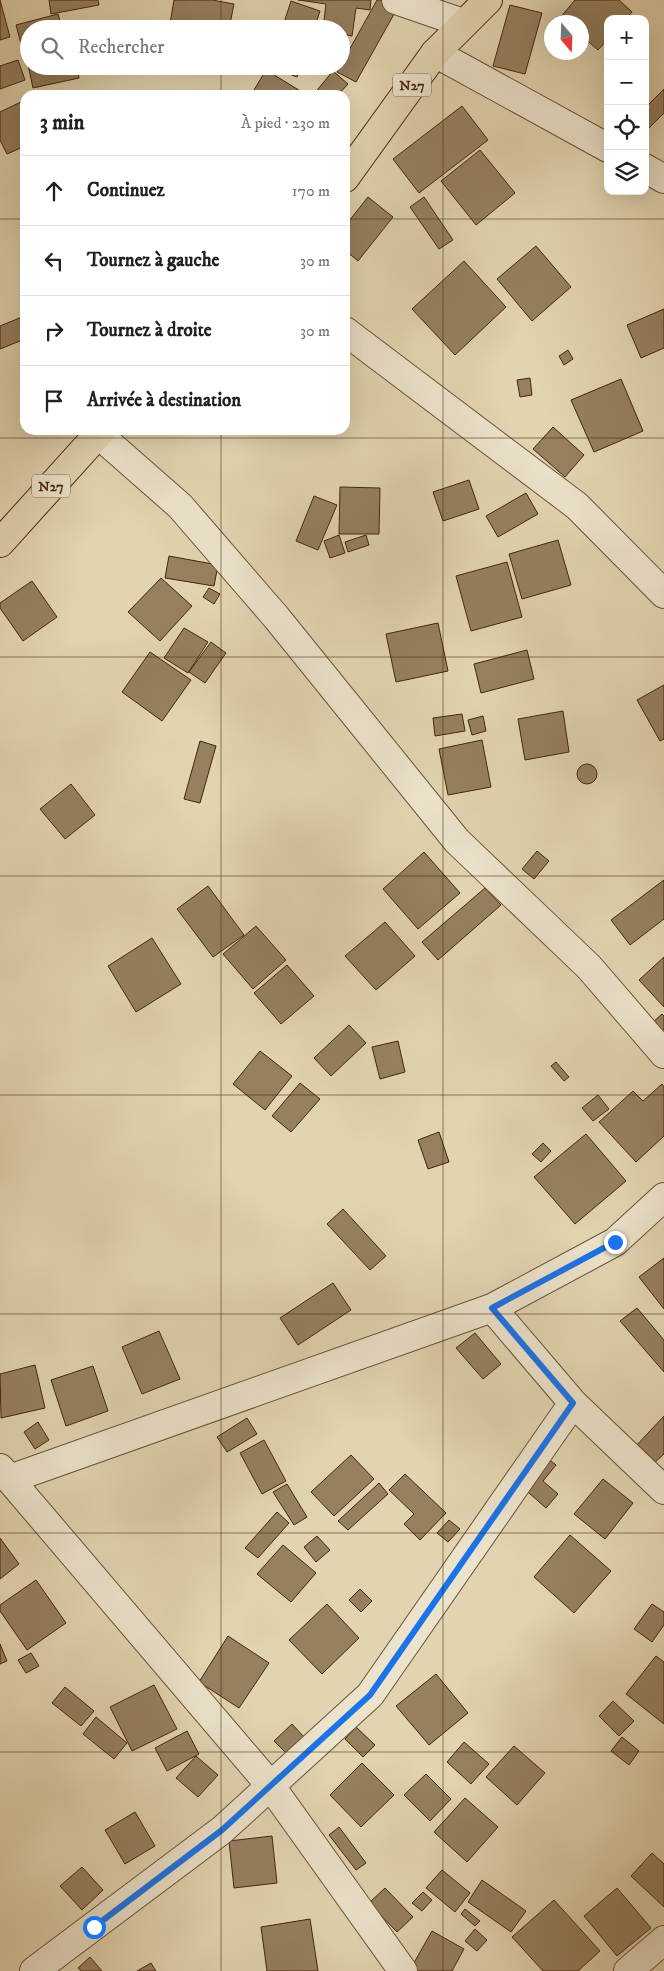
<!DOCTYPE html>
<html lang="fr">
<head>
<meta charset="utf-8">
<style>
  :root { --surface:#fff; --page:#f2f2f2; --text:#202124; --muted:#757577; --line:#e0e0e0 }
  body { margin:0; font-family:"IM FELL DW Pica",serif; background:var(--page); color:var(--text) }
  .controls { position:absolute; right:15px; top:15px; display:grid; overflow:hidden; border-radius:10px; box-shadow:0 5px 20px #0002 }
  .controls button { width:45px; height:45px; display:grid; place-items:center; padding:0; border:0; border-bottom:1px solid var(--line); background:var(--surface); color:var(--text); font:25px sans-serif }
  .compass { position:absolute; left:544px; top:15px; width:45px; height:45px; border-radius:50%; background:var(--surface); box-shadow:0 5px 20px #0002; rotate:161deg }
  .stop { position:absolute; width:15px; height:15px; margin:-11px; border:4px solid #1a73e8; border-radius:50%; background:#fff }
  .stop.end { background:#1a73e8; border-color:#fff; box-shadow:0 1px 5px #0008 }
  .list { margin:0; padding:0; list-style:none }
  h2 { display:flex; justify-content:space-between; align-items:center; height:65px; margin:0; padding:0 20px; font-size:21px }
  h2 small { font-size:16px; font-weight:400; color:var(--muted) }
  .list li { display:grid; grid-template-columns:32px 1fr auto; gap:15px; align-items:center; box-sizing:border-box; height:70px; padding:0 20px; border-top:1px solid var(--line) }
  .list b { display:block; font-size:19px; white-space:nowrap }
  .list em { font-size:16px; font-style:normal; color:var(--muted) }
  .icon { flex:none; width:28px; height:28px; fill:none; stroke:currentColor; stroke-width:2; stroke-linecap:round; stroke-linejoin:round }
  .map { position:relative; flex:none; width:664px; height:1971px; overflow:hidden }
  .search { position:absolute; background:var(--surface); box-shadow:0 5px 20px #0002; left:20px; top:20px; width:330px; height:55px; display:flex; align-items:center; gap:12px; box-sizing:border-box; padding:0 18px; border-radius:28px; color:var(--muted); font-size:19px }
  .panel { position:absolute; background:var(--surface); box-shadow:0 5px 20px #0002; left:20px; top:90px; width:330px; height:345px; border-radius:15px }
  .map>svg:first-child { display:block }
  .building { fill:#968060; stroke:#44260a }
  .lines { fill:none; stroke-linecap:round; stroke-linejoin:round }
  .minor-casing { stroke:#6c5234; stroke-width:30 }
  .major-casing { stroke:#44260a; stroke-width:30 }
  .minor { stroke:#ece3cc; stroke-width:28 }
  .major { stroke:#e2d4b0; stroke-width:28 }
  .route { stroke:#1a73e8; stroke-width:6 }
  .grid { fill:none; stroke:#44260a; stroke-width:1; stroke-opacity:0.55 }
  .labels { text-anchor:middle; stroke-width:5; stroke-linejoin:round; paint-order:stroke }
  .shield { fill:#ece3cc; stroke:#765f44; stroke-width:1 }
  .shield-label { font-size:14px; font-weight:bold; fill:#44260a }
</style>
</head>
<body>
<div class="map">
<svg width="664" height="1971" viewBox="0 0 664 1971">
  <rect width="100%" height="100%" fill="#e2d4b0"/>
  <filter id="stains"><feTurbulence type="fractalNoise" baseFrequency=".004" numOctaves="4"/><feColorMatrix values="0 0 0 0 .2 0 0 0 0 .09 0 0 0 0 .02 0 0 0 .5 -.17"/></filter>
  <radialGradient id="worn" r=".72"><stop offset=".6" stop-color="#630" stop-opacity="0"/><stop offset="1" stop-color="#630" stop-opacity=".3"/></radialGradient>
  <!-- building -->
  <path class="building" d="M0 0 10 37 0 40Z
    M49 0H98L99 5 51 14Z
    M174 0H212L234 4 229 29H169Z
    M298 0H371L370 10 356 8 352 36 341 34V29H323L326 4Z
    M377 0H385L398 7 356 82 337 72Z
    M575 0H619L632 12 626 19H608V39L598 50 582 36V22H566L560 18Z
    M291 1 320 11 314 29H282Z
    M510 5 542 13 525 74 493 66Z
    M58 14 62 29H29V54L24 55 16 25Z
    M18 60 25 80 0 89V66Z
    M27 60H29V66H77L79 78 33 88Z
    M268 66H301L297 77Z
    M266 70 302 92 300 95H262L254 90Z
    M333 71 348 84 338 95H313Z
    M664 89V113L645 132V108Z
    M25 100V146L7 154 0 140V112Z
    M462 106 488 140 419 193 393 159Z
    M480 150 515 193 476 225 441 181Z
    M368 197 393 217 358 261 345 250V226Z
    M424 197 453 240 439 249 410 207Z
    M536 246 571 287 532 321 497 279Z
    M464 261 506 307 455 355 412 309Z
    M664 309V348L641 358 627 325Z
    M22 317 25 325V339L0 349V326Z
    M568 350 573 359 564 365 559 356Z
    M530 378 532 395 520 397 517 380Z
    M621 379 643 431 594 452 571 400Z
    M553 427 584 455 565 477 533 449Z
    M469 480 479 509 443 521 433 492Z
    M340 487 380 488 379 534H339Z
    M526 493 538 514 498 537 486 516Z
    M314 496 337 505 318 550 296 541Z
    M339 535 345 553 330 558 324 541Z
    M366 535 369 545 348 552 345 542Z
    M558 540 571 585 522 599 509 554Z
    M169 556 218 565 214 586 165 578Z
    M507 562 522 617 471 631 456 576Z
    M161 578 192 606 160 641 128 612Z
    M32 581 57 617 23 641 0 608V603Z
    M209 588 220 594 214 604 203 597Z
    M438 623 448 671 396 682 386 634Z
    M184 628 208 642 188 673 164 658Z
    M211 642 226 653 205 683 189 672Z
    M527 650 534 679 481 693 474 664Z
    M150 652 191 680 162 721 122 692Z
    M664 685V739L660 741 637 700Z
    M563 711 569 752 525 760 518 719Z
    M462 714 465 731 435 736 433 718Z
    M483 716 486 731 472 735 468 720Z
    M482 740 491 787 448 795 439 749Z
    M200 741 216 746 200 803 184 799Z
    M577 774a10 10 0 1 1 20 0a10 10 0 1 1-20 0Z
    M71 784 95 815 65 839 40 809Z
    M537 851 549 861 534 879 522 869Z
    M424 852 460 893 418 929 383 889Z
    M664 880V919L630 945 611 920Z
    M208 886 244 935 213 957 177 909Z
    M485 888 501 905 438 960 422 942Z
    M385 922 415 956 376 990 345 956Z
    M256 926 286 960 253 989 223 954Z
    M152 938 181 984 136 1012 108 966Z
    M664 957V1007L639 980Z
    M287 965 314 996 281 1024 254 993Z
    M662 1014 664 1016V1029L659 1033 651 1024Z
    M349 1025 366 1043 331 1076 314 1058Z
    M398 1041 405 1072 380 1079 372 1047Z
    M260 1051 292 1076 265 1110 233 1084Z
    M556 1062 569 1077 564 1081 551 1066Z
    M300 1083 320 1099 291 1132 272 1116Z
    M662 1084 664 1087V1136L636 1162 599 1122 633 1091 643 1101Z
    M598 1095 609 1109 593 1121 582 1108Z
    M439 1132 449 1162 428 1169 418 1140Z
    M586 1134 626 1181 575 1224 534 1177Z
    M543 1143 551 1151 541 1162 532 1154Z
    M343 1209 386 1256 370 1270 327 1224Z
    M664 1258V1309L639 1277Z
    M333 1283 351 1310 298 1345 280 1318Z
    M637 1308 664 1340V1372L620 1321Z
    M159 1331 180 1379 142 1394 122 1347Z
    M475 1333 501 1364 483 1379 456 1348Z
    M35 1365 45 1408 1 1418 0 1374Z
    M93 1366 108 1411 66 1426 51 1380Z
    M664 1416V1454L653 1464 635 1447Z
    M247 1418 257 1434 227 1452 217 1437Z
    M38 1422 49 1440 35 1449 24 1432Z
    M264 1440 286 1481 262 1494 240 1453Z
    M351 1455 374 1479 334 1516 311 1492Z
    M546 1457 556 1465 543 1481 558 1494 546 1508 521 1486Z
    M405 1474 446 1513 420 1540 404 1524 414 1514 389 1490Z
    M603 1479 633 1503 605 1539 574 1514Z
    M379 1483 388 1494 348 1530 338 1521Z
    M287 1484 307 1517 294 1525 273 1492Z
    M277 1512 289 1523 258 1558 245 1548Z
    M449 1520 460 1529 448 1542 437 1533Z
    M570 1535 611 1571 574 1613 534 1577Z
    M317 1536 330 1550 316 1562 304 1547Z
    M0 1538 19 1564 0 1579Z
    M283 1545 316 1573 291 1602 257 1574Z
    M36 1580 66 1623 27 1650 0 1611V1605Z
    M360 1589 372 1601 361 1612 349 1600Z
    M327 1604 359 1638 322 1674 289 1640Z
    M652 1604 664 1612V1625L652 1642 634 1629Z
    M228 1636 269 1663 239 1708 199 1682Z
    M0 1644 7 1661 0 1664Z
    M31 1653 39 1666 26 1673 18 1660Z
    M656 1656 664 1662V1724L626 1694Z
    M436 1674 468 1713 429 1745 396 1706Z
    M154 1685 177 1729 132 1751 110 1707Z
    M65 1687 94 1711 81 1726 52 1703Z
    M613 1701 634 1721 619 1736 599 1716Z
    M96 1717 127 1743 114 1759 83 1734Z
    M292 1724 304 1737 286 1753 274 1741Z
    M356 1727 375 1745 363 1757 345 1739Z
    M187 1731 199 1754 167 1771 155 1748Z
    M622 1737 639 1751 629 1765 611 1751Z
    M464 1742 489 1764 471 1784 447 1762Z
    M514 1746 545 1773 517 1805 486 1777Z
    M196 1756 218 1775 198 1797 176 1778Z
    M362 1763 394 1795 361 1827 330 1795Z
    M426 1774 451 1799 430 1821 404 1795Z
    M465 1798 498 1827 467 1862 434 1832Z
    M135 1812 155 1846 125 1864 105 1830Z
    M339 1827 366 1863 356 1870 329 1835Z
    M272 1836 277 1883 234 1888 229 1841Z
    M652 1853 664 1864V1907L631 1876Z
    M82 1867 103 1890 82 1910 60 1886Z
    M442 1870 470 1893 455 1912 426 1888Z
    M482 1880 526 1911 511 1932 468 1902Z
    M385 1888 413 1917 397 1932 369 1903Z
    M617 1888 651 1928 617 1956 584 1916Z
    M423 1892 432 1900 422 1911 412 1903Z
    M554 1900 600 1951 578 1971H543L512 1937Z
    M465 1909 480 1921 475 1926 461 1914Z
    M310 1919 318 1971H267L261 1927Z
    M475 1929 487 1940 477 1951 465 1941Z
    M432 1931 464 1949 452 1971H416L411 1968Z
    M90 1957 102 1971H81L78 1968Z
    M151 1963 156 1971H137Z"/>
  <g class="lines">
    <defs>
      <path id="minor" d="M396 0 463 23
        M435 53 608 148
        M645 168 664 179
        M345 331 577 506 664 594
        M98 434 180 506 276 617 457 841 589 967 664 1054
        M492 1308 573 1403 664 1490
        M0 1468 270 1785 403 1971
        M10 1479 492 1308 615 1242 664 1197
        M34 1971 222 1830 370 1695 573 1403
        M628 1971 664 1940"/>
      <path id="major" d="M345 178 435 53 488 0
        M0 543 102 430"/>
    </defs>
    <!-- minor casing -->
    <use href="#minor" class="minor-casing"/>
    <!-- major casing -->
    <use href="#major" class="major-casing"/>
    <!-- minor -->
    <use href="#minor" class="minor"/>
    <!-- major -->
    <use href="#major" class="major"/>
  </g>
  <g class="lines">
    <!-- route -->
    <path class="route" d="M94 1927 222 1830 370 1695 573 1403 492 1308 615 1242"/>
  </g>
  <!-- grid -->
  <path class="grid" d="M221 0V29M443 0V1971M221 66V95M0 219H25M345 219H664M221 430V1971M0 438H664M0 657H664M0 876H664M0 1095H664M0 1314H664M0 1533H664M0 1752H664"/>
  <g class="labels">
    <!-- shield labels -->
    <g class="shield">
      <rect x="393" y="73.5" width="38" height="23" rx="4"/>
      <rect x="32" y="474.5" width="38" height="23" rx="4"/>
    </g>
    <g class="shield-label">
      <text x="412" y="90">N27</text>
      <text x="51" y="491">N27</text>
    </g>
  </g>
  <rect width="100%" height="100%" filter="url(#stains)"/>
  <rect width="100%" height="100%" fill="url(#worn)"/>
</svg>
<div class="controls">
<button>+</button>
<button>−</button>
<button><svg class="icon" aria-label="locate" viewBox="0 0 24 24"><circle cx="12" cy="12" r="6"/><path d="M12 2v4M12 18v4M2 12h4M18 12h4"/></svg></button>
<button><svg class="icon" aria-label="layers" viewBox="0 0 24 24"><path d="M12 4l9 5-9 5-9-5zM3 14l9 5 9-5"/></svg></button>
</div>
<svg class="compass" viewBox="-18 -18 36 36"><path d="M0-13l5 13h-10z" fill="#e53935"/><path d="M0 13l5-13h-10z" fill="#757577"/></svg>
<div class="stop" style="left:94px;top:1927px"></div>
<div class="stop end" style="left:615px;top:1242px"></div>
<div class="search"><svg class="icon" aria-label="search" viewBox="0 0 24 24"><circle cx="10" cy="10" r="6"/><path d="M15 15l6 6"/></svg>Rechercher</div>
<section class="panel">
<h2>3 min<small>À pied · 230 m</small></h2>
<ul class="list">
<li><svg class="icon" aria-label="ahead" viewBox="0 0 24 24"><path d="M12 20V5M6 11l6-6 6 6"/></svg><div><b>Continuez</b></div><em>170 m</em></li>
<li><svg class="icon" aria-label="left" viewBox="0 0 24 24"><path d="M17 20v-9H6M10 6l-5 5 5 5"/></svg><div><b>Tournez à gauche</b></div><em>30 m</em></li>
<li><svg class="icon" aria-label="right" viewBox="0 0 24 24"><path d="M7 20v-9h11M14 6l5 5-5 5"/></svg><div><b>Tournez à droite</b></div><em>30 m</em></li>
<li><svg class="icon" aria-label="arrive" viewBox="0 0 24 24"><path d="M6 21V4h12l-3 4 3 4H6"/></svg><div><b>Arrivée à destination</b></div></li>
</ul>
</section>
</div>
</body>
</html>
